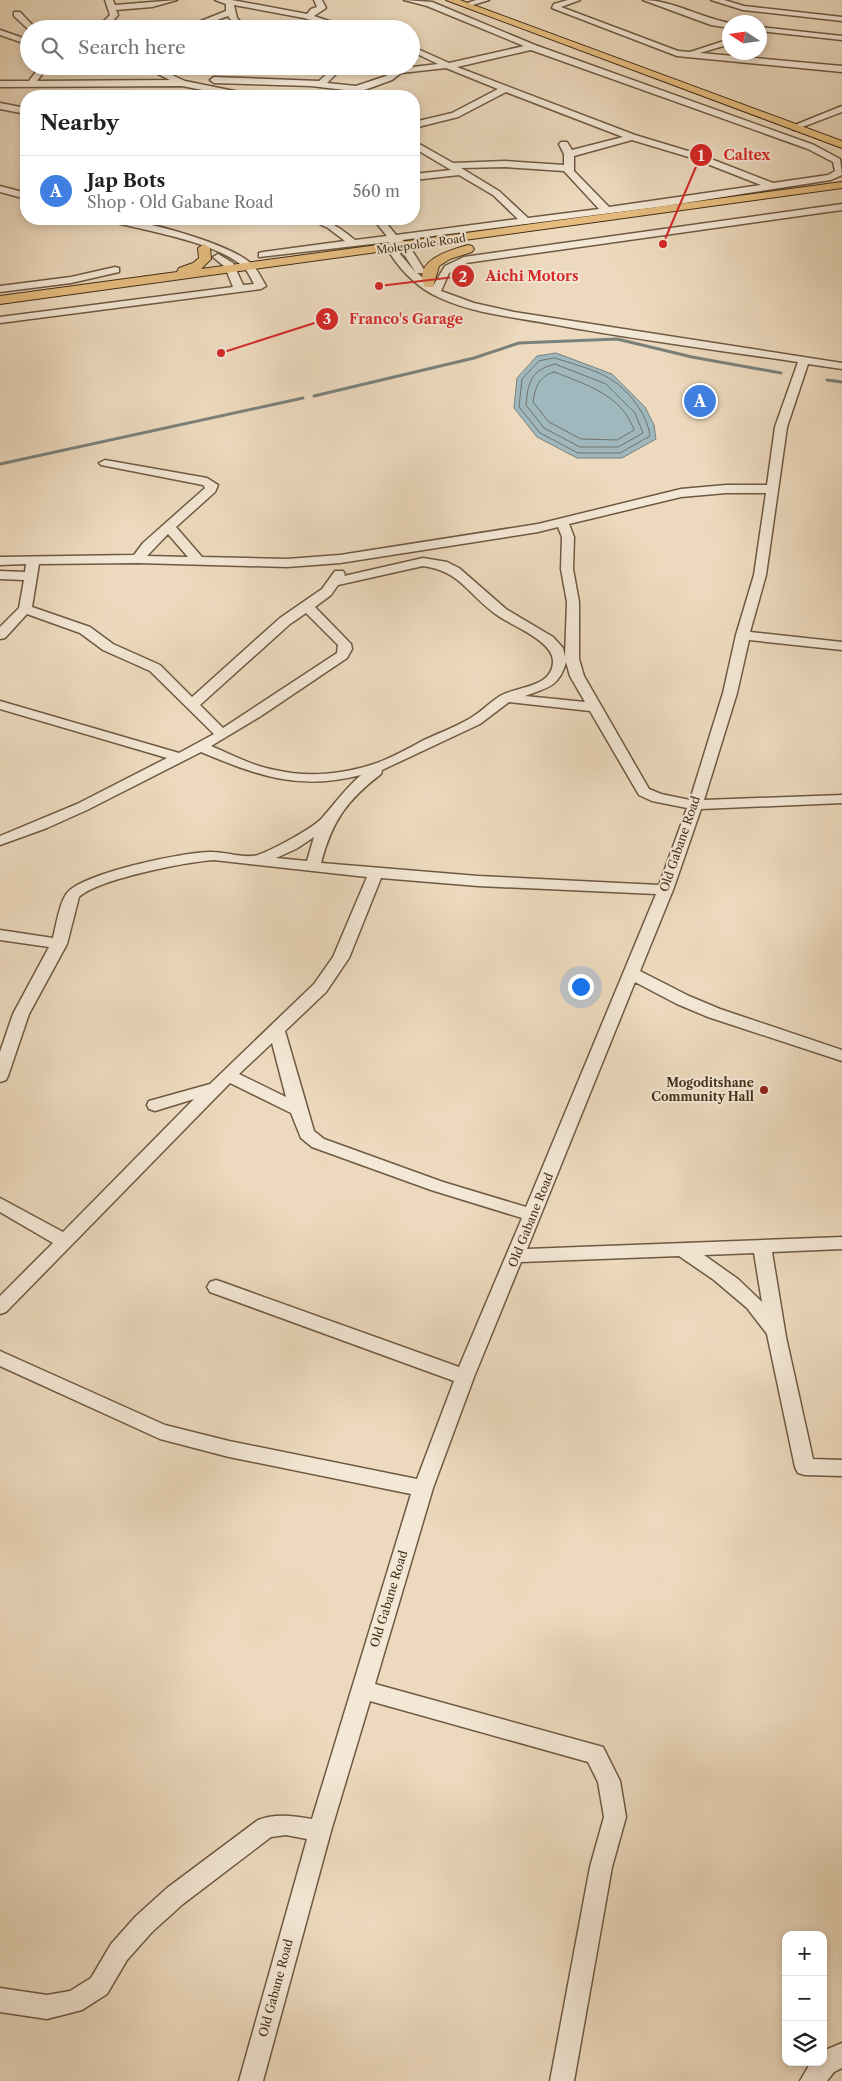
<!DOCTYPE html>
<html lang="en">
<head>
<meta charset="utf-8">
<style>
  :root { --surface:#fff; --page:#f6f6f6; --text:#222; --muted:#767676; --line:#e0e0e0; --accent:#0b8043 }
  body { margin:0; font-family:"Libre Caslon Text",serif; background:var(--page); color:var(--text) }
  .controls { position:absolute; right:15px; bottom:15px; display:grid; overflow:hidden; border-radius:10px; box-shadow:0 2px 8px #0003 }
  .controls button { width:45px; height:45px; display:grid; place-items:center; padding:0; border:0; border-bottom:1px solid var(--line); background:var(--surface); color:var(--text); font:25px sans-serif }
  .compass { position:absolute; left:722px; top:15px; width:45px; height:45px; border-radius:50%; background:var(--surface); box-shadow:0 2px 8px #0003; rotate:282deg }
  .you { position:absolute; left:580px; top:986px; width:18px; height:18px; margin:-12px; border:4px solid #fff; border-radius:50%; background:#1a73e8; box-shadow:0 0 0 8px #1a73e833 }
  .badge { display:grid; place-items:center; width:32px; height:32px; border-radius:50%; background:var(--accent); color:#fff; font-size:16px; font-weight:700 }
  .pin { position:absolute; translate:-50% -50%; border:2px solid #fff; box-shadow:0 1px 5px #0006 }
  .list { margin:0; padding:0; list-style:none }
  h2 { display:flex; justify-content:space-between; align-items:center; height:65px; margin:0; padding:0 20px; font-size:21px }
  h2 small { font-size:16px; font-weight:400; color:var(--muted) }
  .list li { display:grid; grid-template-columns:32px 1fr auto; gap:15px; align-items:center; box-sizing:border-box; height:70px; padding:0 20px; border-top:1px solid var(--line) }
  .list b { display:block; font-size:19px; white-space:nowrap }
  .list p { margin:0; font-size:16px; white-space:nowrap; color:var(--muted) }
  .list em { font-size:16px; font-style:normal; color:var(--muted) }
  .icon { flex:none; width:28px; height:28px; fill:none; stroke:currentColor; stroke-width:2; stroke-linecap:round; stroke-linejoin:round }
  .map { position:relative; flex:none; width:842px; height:2081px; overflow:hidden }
  .search { position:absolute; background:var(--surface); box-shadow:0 2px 8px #0003; left:20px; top:20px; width:400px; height:55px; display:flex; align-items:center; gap:12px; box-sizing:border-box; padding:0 18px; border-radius:28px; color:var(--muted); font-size:19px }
  .panel { position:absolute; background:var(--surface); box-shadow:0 2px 8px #0003; left:20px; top:90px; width:400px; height:135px; border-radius:20px }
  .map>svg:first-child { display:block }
  .water { fill:#9eb8bd; stroke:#7a817b }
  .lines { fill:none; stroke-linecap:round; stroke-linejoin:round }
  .shore { stroke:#70736a; stroke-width:1 }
  .stream { stroke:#7a817b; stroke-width:3 }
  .minor-casing { stroke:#6e5942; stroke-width:3 }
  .major-casing { stroke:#432e18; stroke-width:2 }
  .minor { fill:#f3e7d5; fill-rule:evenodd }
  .major { fill:#e6bd7f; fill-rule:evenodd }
  .poi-dot { fill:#8f2418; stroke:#f3e7d5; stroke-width:2 }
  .labels { text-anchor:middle; stroke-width:4; stroke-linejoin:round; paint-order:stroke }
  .far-street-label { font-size:11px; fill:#432e18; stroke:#f3e7d5 }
  .street-label { font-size:12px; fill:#432e18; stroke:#f3e7d5 }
  .poi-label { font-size:12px; font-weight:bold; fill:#432e18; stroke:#f3e7d5; text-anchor:end }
  .leader { fill:none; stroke:#d62828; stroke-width:2 }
  .callout-dot { fill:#d62828; stroke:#f3e7d5; stroke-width:2 }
  .mark-label { font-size:15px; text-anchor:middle; font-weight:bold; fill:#fff }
  .callout-label { font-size:14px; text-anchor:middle; font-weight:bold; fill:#d62828; stroke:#f3e7d5; stroke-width:4; stroke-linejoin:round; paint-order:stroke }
</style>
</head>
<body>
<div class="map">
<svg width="842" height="2081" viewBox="0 0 842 2081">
  <rect width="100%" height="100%" fill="#eddabe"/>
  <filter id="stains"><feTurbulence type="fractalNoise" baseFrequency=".004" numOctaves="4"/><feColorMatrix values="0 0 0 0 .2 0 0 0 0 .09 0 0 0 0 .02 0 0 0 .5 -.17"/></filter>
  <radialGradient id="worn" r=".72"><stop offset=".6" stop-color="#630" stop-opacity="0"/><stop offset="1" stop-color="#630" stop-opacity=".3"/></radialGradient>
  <!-- water -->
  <path class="water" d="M556 353 612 374 645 407 654 425 656 439 622 458H577L537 437 514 408 517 378 537 356Z"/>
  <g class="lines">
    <!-- shore -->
    <path class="shore" d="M555 358C572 364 591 368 607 377 627 388 647 413 650 436L620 453H578L540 433 519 407 522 379 539 361Z
      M555 364 606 384 635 413 643 433 618 447H580L544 428 526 405C528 382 531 370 555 364Z
      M554 372C585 384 622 395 634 430L617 440 581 439 549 422 533 402C535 388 539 376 554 372Z"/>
    <!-- stream -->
    <path class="stream" d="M827 380 842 382
      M314 396 474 358 519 343 617 339 692 357 781 373
      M0 464 303 398"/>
    <defs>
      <path id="minor" d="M105 0H113L115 5 177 0 152 7 116 10 118 15C110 25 104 29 91 29L105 20 110 15Z
        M215 0H232L307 14 311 9 317 7 314 0H322L326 8 314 16 353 29H339L304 18 234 5 237 18 248 29H238L228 16 193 29H181L226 11V4Z
        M404 0 432 2 535 45 814 145 840 159 842 175 831 180 666 206 402 240 408 244 425 271 424 273H417L433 286 445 266 464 257 842 204V210L466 263 449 273 441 291 474 303 514 312 842 363V369L808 364 787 427 766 575 750 632 842 642V650L749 640 737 693 704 800 842 795V803L701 809 673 890 640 971 689 996 720 1009 842 1050V1061L708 1017 677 1004 635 982 527 1249 842 1237V1249L772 1252 786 1337 813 1459 842 1460V1476L805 1475 798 1473 795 1467 767 1334 747 1308 714 1280 679 1256 521 1262 474 1377 433 1488 375 1684 603 1747 620 1781 626 1817 612 1867 574 2081H550L590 1867 604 1817 598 1782 588 1762 370 1701 331 1831 263 2081H239L307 1839 286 1835 271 1837 183 1904 152 1932 127 1960 107 1994 82 2010 47 2019 0 2012V1988L47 1995 70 1991 91 1978 111 1944 136 1916 167 1888 258 1820C276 1813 293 1816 312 1819L411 1494 229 1457 160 1439 0 1366V1351L165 1425 229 1441 417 1479 454 1381 210 1292 207 1287 210 1282 216 1280 222 1282 459 1367 522 1218 431 1190 312 1147 301 1138 291 1113 230 1083 6 1312 0 1314V1296L53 1243 0 1212V1198L63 1232 194 1099 155 1111 149 1109 147 1105 149 1101 210 1084 314 984 333 957 367 877 214 860C186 862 98 879 79 897L67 944 29 1014 8 1076 6 1080 0 1082V1052L13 1014 49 947 0 940V930L53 938C56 926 60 900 68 892 85 873 186 851 213 852 226 852 245 859 258 855 272 850 314 828 323 817 336 802 346 788 361 775 298 791 259 776 201 752L87 810 47 828 0 845V836L77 804 167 758 0 709V701L179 753 214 734 150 671 103 650 80 633 27 614 5 638 0 639V627L19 608 24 580 0 579V571L25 572 26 564 0 565V557L134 555 143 543 205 488 203 485 101 465 99 463 105 460 207 478 218 485 215 492 176 527 202 557 287 559 340 555 538 524 681 489 726 485H767L775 427 798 362C715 350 633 339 551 324 514 317 475 314 440 298 417 288 399 269 386 247L389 242 259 257V253L263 252 345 241 328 228 309 219C329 219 340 228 355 240L387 236 373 219H383L396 235 518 219 493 195 459 175 414 180V174L451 170 414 148V141L453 163 505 161 564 165V154L559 144 561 142H567L572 150 623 137 506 92 458 117 414 128V122L452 113 498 89 446 68 401 73 392 80 348 96H339L345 90 311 86 214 83 210 80 214 77 319 81 331 70 328 66H338L340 69 339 71 327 83 356 86 386 76 396 69 438 64 411 51V46L449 63 524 46 427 6ZM531 50 808 149 833 162 835 171 828 175 773 183 698 154 635 135 457 67ZM632 140 692 158 761 185 609 207 574 171V156ZM505 167 564 171 599 209 528 218 499 191 461 168ZM397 246 400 248 416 273 400 254ZM726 493H766L754 575 736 635 723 693 690 800 661 794 649 789 584 676 579 659V602L573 569 574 537 569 524 681 497ZM558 527 562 537 561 569 567 602 565 657 563 648 553 637 506 609 459 568 447 562 423 558 344 576 345 574 343 571H335L322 589 280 618 192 697 160 665 113 644 90 627 32 607 39 564 138 563 287 567 340 563 538 532ZM168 534 188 557 147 556ZM423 566C461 571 468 595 497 615 512 626 554 641 553 662 552 688 517 686 500 696 489 703 480 713 469 719 455 727 439 733 424 740 409 748 393 757 377 763 345 774 308 778 275 770 253 766 232 755 211 746L261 716 347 658 352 649 351 644 315 607 331 595 338 585ZM306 613 338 645 337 653 223 728 200 705 290 624ZM566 662 570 676 585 702 525 696C547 688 559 687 566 662ZM509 702 590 711 639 795 652 801 687 808 659 885 478 876 321 863C332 821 347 800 381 774L382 770 480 724ZM314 837 307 861 276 858 296 849ZM381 878 478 886 656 894 526 1207 443 1182 324 1139 314 1131 285 1031 326 992 349 958ZM272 1043 286 1097 239 1074ZM754 1253 762 1302 738 1279 704 1255Z
        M476 0H489L466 7 462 5Z
        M568 0H580L561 7 678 51 690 52 730 39V44L700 53 842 66V72L677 56 552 8 554 4Z
        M643 0C672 0 701 18 730 23V28L711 25Z
        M711 0H724L744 6 842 17V21L743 10Z
        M14 12H20L36 29H29V30L14 16Z
        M760 27 842 36V40L760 31Z
        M0 30 29 40V45L0 35Z
        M40 66H48L37 81 170 80 143 67 152 66 185 81 244 93 248 96H233L182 86 0 87V81H29Z
        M0 103 26 108V114L0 109Z
        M842 106V112L797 129 794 130 790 127Z
        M0 186 26 193V199L0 192Z
        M106 219C137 217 223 242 248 261 257 267 261 278 266 286L261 289 0 323V317L233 287 225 267 213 257 218 254 233 263 243 285 254 284C251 278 248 272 244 267 216 242 144 230 108 221Z
        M115 267 119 268V272L71 283 0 292V286L71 277Z
        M842 2043V2068L834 2072 827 2081H800L811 2062H823V2051Z"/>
      <path id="major" d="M446 0H460L842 141V148Z
        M842 182V188L0 304V296L177 272 179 268 193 263 199 258 198 248 204 244 210 248 211 259 201 269Z
        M468 245 472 246 474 249 472 252 450 259 439 266 433 287H425C411 260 451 250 468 245Z"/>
    </defs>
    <!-- minor casing -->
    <use href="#minor" class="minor-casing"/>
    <!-- major casing -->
    <use href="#major" class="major-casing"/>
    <!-- minor -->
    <use href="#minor" class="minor"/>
    <!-- major -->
    <use href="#major" class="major"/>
  </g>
  <!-- markers -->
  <circle class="poi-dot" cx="764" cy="1090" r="5"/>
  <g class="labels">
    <!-- far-street labels -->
    <g class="far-street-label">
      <text transform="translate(421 244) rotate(-8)" y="4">Molepolole Road</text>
    </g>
    <!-- street labels -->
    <g class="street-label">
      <text transform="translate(680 844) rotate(-71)" y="4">Old Gabane Road</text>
      <text transform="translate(531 1220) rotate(-68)" y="4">Old Gabane Road</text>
      <text transform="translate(389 1599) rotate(-73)" y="4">Old Gabane Road</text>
      <text transform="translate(276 1988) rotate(-75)" y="4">Old Gabane Road</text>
    </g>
    <!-- poi labels -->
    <g class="poi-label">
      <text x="754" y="1087">Mogoditshane<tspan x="754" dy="14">Community Hall</tspan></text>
    </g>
  </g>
  <!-- callouts -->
  <path class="leader" d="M663 244L701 155M379 286L463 276M221 353L327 319"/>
  <g class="callout-dot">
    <circle cx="663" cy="244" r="5"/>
    <circle cx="379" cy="286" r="5"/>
    <circle cx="221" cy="353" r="5"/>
    <circle cx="701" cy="155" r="12"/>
    <circle cx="463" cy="276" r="12"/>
    <circle cx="327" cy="319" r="12"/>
  </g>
  <g class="mark-label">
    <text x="701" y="161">1</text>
    <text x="463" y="282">2</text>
    <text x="327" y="324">3</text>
  </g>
  <g class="callout-label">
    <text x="747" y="160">Caltex</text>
    <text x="532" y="281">Aichi Motors</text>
    <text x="406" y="324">Franco's Garage</text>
  </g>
  <rect width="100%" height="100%" filter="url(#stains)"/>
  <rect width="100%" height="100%" fill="url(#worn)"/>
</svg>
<div class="controls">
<button>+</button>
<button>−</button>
<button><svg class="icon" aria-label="layers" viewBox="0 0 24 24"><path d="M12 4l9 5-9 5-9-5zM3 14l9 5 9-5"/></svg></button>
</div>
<svg class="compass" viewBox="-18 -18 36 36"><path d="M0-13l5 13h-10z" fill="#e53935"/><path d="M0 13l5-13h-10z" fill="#767676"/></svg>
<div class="you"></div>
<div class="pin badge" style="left:700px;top:401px;background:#3f7fe0">A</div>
<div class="search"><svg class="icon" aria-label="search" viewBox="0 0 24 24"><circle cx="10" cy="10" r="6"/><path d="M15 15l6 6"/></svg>Search here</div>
<section class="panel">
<h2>Nearby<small></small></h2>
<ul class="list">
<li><span class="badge" style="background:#3f7fe0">A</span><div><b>Jap Bots</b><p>Shop · Old Gabane Road</p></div><em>560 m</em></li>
</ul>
</section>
</div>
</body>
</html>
